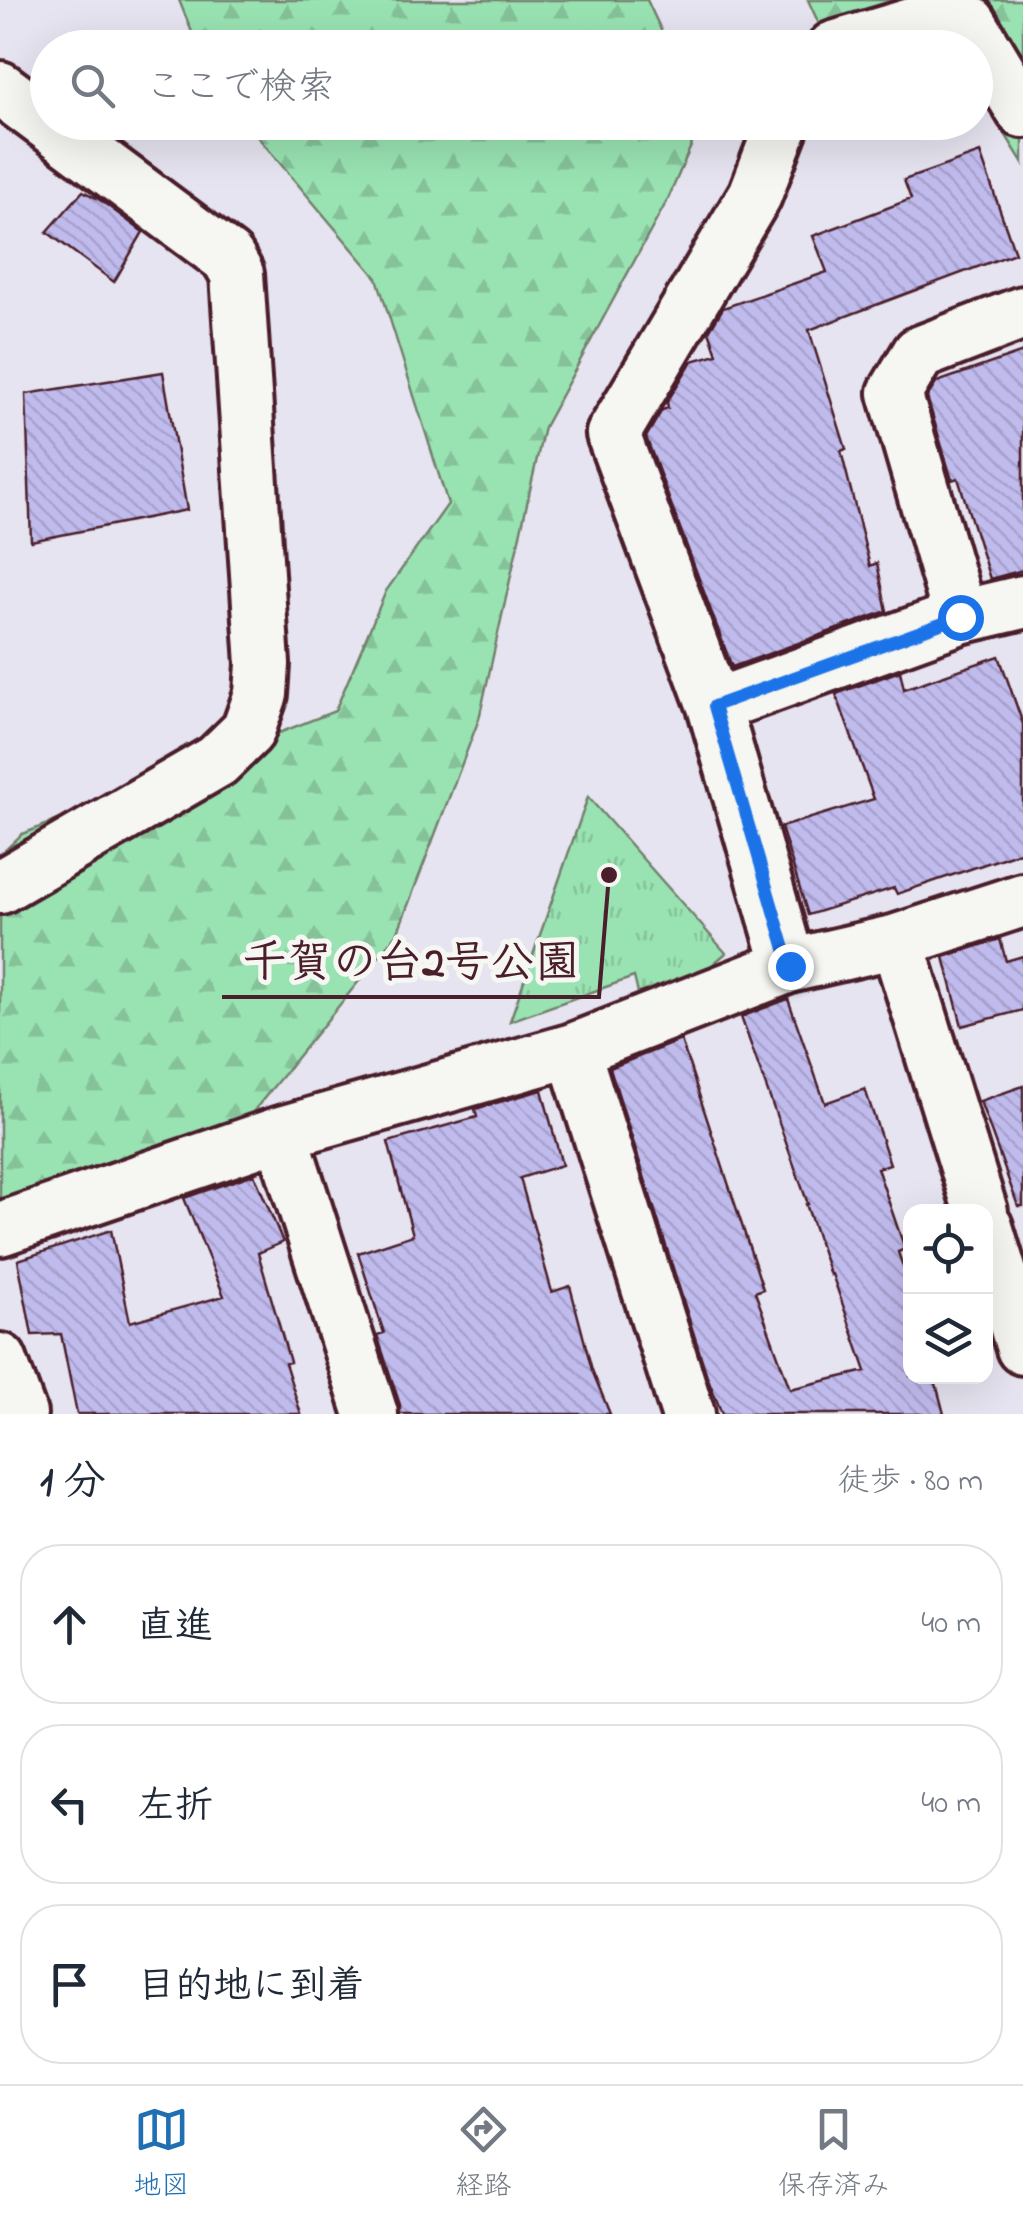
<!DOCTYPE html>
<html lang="ja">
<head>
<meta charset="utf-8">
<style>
  :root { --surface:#fff; --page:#f2f2f3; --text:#1f2937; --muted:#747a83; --line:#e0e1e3; --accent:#1f6fb2 }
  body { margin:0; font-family:"Indie Flower","Klee One",sans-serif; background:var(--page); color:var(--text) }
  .controls { position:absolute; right:30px; bottom:30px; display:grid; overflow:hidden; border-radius:20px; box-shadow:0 10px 40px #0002 }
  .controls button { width:90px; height:90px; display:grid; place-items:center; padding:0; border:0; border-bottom:2px solid var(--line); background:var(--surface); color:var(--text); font:50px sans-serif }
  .stop { position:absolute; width:30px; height:30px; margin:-22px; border:8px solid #1a73e8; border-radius:50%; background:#fff }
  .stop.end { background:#1a73e8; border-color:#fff; box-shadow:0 2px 10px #0008 }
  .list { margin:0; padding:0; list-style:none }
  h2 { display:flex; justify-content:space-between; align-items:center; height:130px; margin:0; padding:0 40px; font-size:42px }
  h2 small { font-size:32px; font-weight:400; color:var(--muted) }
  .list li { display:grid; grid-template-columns:65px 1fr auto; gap:30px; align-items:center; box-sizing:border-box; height:160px; margin:0 20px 20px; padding:0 20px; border:2px solid var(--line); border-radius:40px }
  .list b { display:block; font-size:38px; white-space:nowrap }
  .list em { font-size:32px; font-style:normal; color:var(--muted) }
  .icon { flex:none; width:55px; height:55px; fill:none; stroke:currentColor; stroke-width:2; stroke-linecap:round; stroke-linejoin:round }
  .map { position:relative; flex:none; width:1023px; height:1414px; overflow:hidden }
  .search { position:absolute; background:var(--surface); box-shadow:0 10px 40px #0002; left:30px; right:30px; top:30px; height:110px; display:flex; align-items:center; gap:25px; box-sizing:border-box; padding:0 35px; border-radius:55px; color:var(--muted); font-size:38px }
  .sheet { height:670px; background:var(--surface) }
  nav { display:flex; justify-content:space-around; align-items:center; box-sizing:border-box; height:140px; border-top:2px solid var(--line); background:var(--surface); font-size:28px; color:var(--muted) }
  nav a { display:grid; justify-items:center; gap:5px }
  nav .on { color:var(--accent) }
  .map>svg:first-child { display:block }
  .grass { fill:url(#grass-tufts); stroke:#72816e; stroke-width:2.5 }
  .forest { fill:url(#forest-firs); stroke:#72816e; stroke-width:2.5 }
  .building { fill:url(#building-back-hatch); stroke:#4a1f2b; stroke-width:2.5 }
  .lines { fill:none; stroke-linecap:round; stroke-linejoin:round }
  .minor-casing { stroke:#4a1f2b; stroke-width:60 }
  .minor { stroke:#f6f6f2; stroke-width:52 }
  .route { stroke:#1a73e8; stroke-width:12 }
  .leader { fill:none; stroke:#4a1f2b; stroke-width:4 }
  .callout-dot { fill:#4a1f2b; stroke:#f6f6f2; stroke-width:4 }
  .callout-label { font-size:45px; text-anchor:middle; font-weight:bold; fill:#4a1f2b; stroke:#f6f6f2; stroke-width:10; stroke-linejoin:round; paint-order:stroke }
</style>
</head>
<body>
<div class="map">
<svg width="1023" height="1414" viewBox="0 0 1023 1414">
  <defs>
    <pattern id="grass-tufts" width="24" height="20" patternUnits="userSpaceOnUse" patternTransform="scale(2.5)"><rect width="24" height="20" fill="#99e3b2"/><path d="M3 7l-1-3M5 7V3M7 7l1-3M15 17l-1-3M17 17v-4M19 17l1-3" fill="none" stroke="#85c299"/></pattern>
    <pattern id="forest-firs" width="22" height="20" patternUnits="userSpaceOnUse" patternTransform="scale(2.5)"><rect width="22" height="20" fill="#99e3b2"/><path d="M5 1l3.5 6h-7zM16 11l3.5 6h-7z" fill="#85c299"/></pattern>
    <pattern id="building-back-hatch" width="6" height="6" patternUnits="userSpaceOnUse" patternTransform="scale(2.5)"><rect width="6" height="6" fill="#c0bbed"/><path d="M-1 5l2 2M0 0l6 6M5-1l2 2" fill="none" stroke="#a6a0cb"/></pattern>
  </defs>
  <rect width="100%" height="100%" fill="#e6e4f0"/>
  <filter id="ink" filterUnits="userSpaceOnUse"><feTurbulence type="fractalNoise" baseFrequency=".01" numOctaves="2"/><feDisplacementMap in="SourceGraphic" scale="20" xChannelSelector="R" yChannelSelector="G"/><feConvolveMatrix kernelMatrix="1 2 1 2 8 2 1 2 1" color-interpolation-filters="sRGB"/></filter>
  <g filter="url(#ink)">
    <!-- grass -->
    <path class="grass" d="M588 797 726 953 645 1022 634 977 510 1021Z"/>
    <!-- forest -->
    <path class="forest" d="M179 0H647L669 47H198Z
      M808 0H1023V163L976 87V48L951 47 941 31 886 5 819 24Z
      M246 123H701L668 199 544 427 479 719 397 934 231 1139 0 1207V855L22 834 335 711 386 591 448 504 377 278Z"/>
    <!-- building -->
    <path class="building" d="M980 153 1015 253 809 330 846 449 841 451 870 566 877 563 887 611 732 667 646 437 662 410 668 408 667 402 692 361 717 354 709 331 723 308 827 272 813 236 911 199 904 180Z
      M83 191 100 200 143 232 114 282 47 232Z
      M1023 352V570L990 579 958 478 952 480 927 397 937 382Z
      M163 372 187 510 31 541 26 394Z
      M999 656 1023 724V851L897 894 894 888 808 915 781 827 874 799 836 694 900 671 904 689Z
      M1000 939 1006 961 1023 956V1010L962 1026 944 957Z
      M788 999 825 1103 865 1089 890 1164 877 1168 905 1249 898 1252 910 1287V1376H934L944 1414H722L707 1376 610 1068 681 1040 763 1289 755 1292 790 1389 866 1371 832 1274 830 1275 806 1204H808L741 1017Z
      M1023 1086V1206H1018L980 1101Z
      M542 1090 562 1165 520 1178 552 1292 570 1286 592 1370 610 1414H400V1405L377 1335 384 1333 358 1253 413 1235 388 1142 477 1117 475 1109Z
      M254 1174 283 1242 258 1253 290 1362 285 1363 301 1414H77L61 1334 32 1335 18 1260 111 1230 130 1322 224 1296 184 1198Z"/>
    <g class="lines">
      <defs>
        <path id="minor" d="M834 48 932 19 970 23 1023 111
          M0 88 228 258 237 274 263 664 261 694 248 731 217 761 0 887
          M783 122 755 195 613 434 714 706 789 966
          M960 617 895 393 919 353 1023 313
          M714 706 960 617 1023 602
          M897 941 981 1212
          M573 1050 688 1414
          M281 1133 371 1414
          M986 1227 1023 1348
          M0 1229 281 1133 573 1050 789 966 897 941 1023 900
          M0 1360 20 1414"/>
      </defs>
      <!-- minor casing -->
      <use href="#minor" class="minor-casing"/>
      <!-- minor -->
      <use href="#minor" class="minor"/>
    </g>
  </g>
  <g class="lines" filter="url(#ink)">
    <!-- route -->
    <path class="route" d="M790 966 714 706 960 617"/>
  </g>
  <!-- callouts -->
  <path class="leader" d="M609 875L599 997H222"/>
  <circle class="callout-dot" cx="609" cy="875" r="10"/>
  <g class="callout-label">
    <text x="411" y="976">千賀の台2号公園</text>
  </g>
</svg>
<div class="controls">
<button><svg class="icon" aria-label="locate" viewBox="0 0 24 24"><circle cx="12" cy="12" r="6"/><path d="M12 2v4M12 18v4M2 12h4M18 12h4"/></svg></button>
<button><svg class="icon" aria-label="layers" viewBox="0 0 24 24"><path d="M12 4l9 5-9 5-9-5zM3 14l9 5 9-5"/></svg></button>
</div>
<div class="stop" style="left:960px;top:617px"></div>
<div class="stop end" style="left:790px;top:966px"></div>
<div class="search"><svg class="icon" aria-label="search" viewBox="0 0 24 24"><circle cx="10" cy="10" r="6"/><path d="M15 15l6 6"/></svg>ここで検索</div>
</div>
<section class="sheet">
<h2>1 分<small>徒歩 · 80 m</small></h2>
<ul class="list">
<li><svg class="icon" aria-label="ahead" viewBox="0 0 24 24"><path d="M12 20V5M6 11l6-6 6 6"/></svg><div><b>直進</b></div><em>40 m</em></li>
<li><svg class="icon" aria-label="left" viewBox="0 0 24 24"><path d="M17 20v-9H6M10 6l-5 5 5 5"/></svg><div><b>左折</b></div><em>40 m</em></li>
<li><svg class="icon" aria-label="arrive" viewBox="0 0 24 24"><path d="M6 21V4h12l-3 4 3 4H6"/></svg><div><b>目的地に到着</b></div></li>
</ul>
</section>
<nav>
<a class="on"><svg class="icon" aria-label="map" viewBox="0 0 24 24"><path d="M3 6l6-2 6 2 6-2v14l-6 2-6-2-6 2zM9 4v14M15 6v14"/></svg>地図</a>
<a><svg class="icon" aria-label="directions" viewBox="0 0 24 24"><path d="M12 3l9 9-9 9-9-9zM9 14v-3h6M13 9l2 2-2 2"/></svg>経路</a>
<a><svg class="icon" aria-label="saved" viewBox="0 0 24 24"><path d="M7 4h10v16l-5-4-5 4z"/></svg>保存済み</a>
</nav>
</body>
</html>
